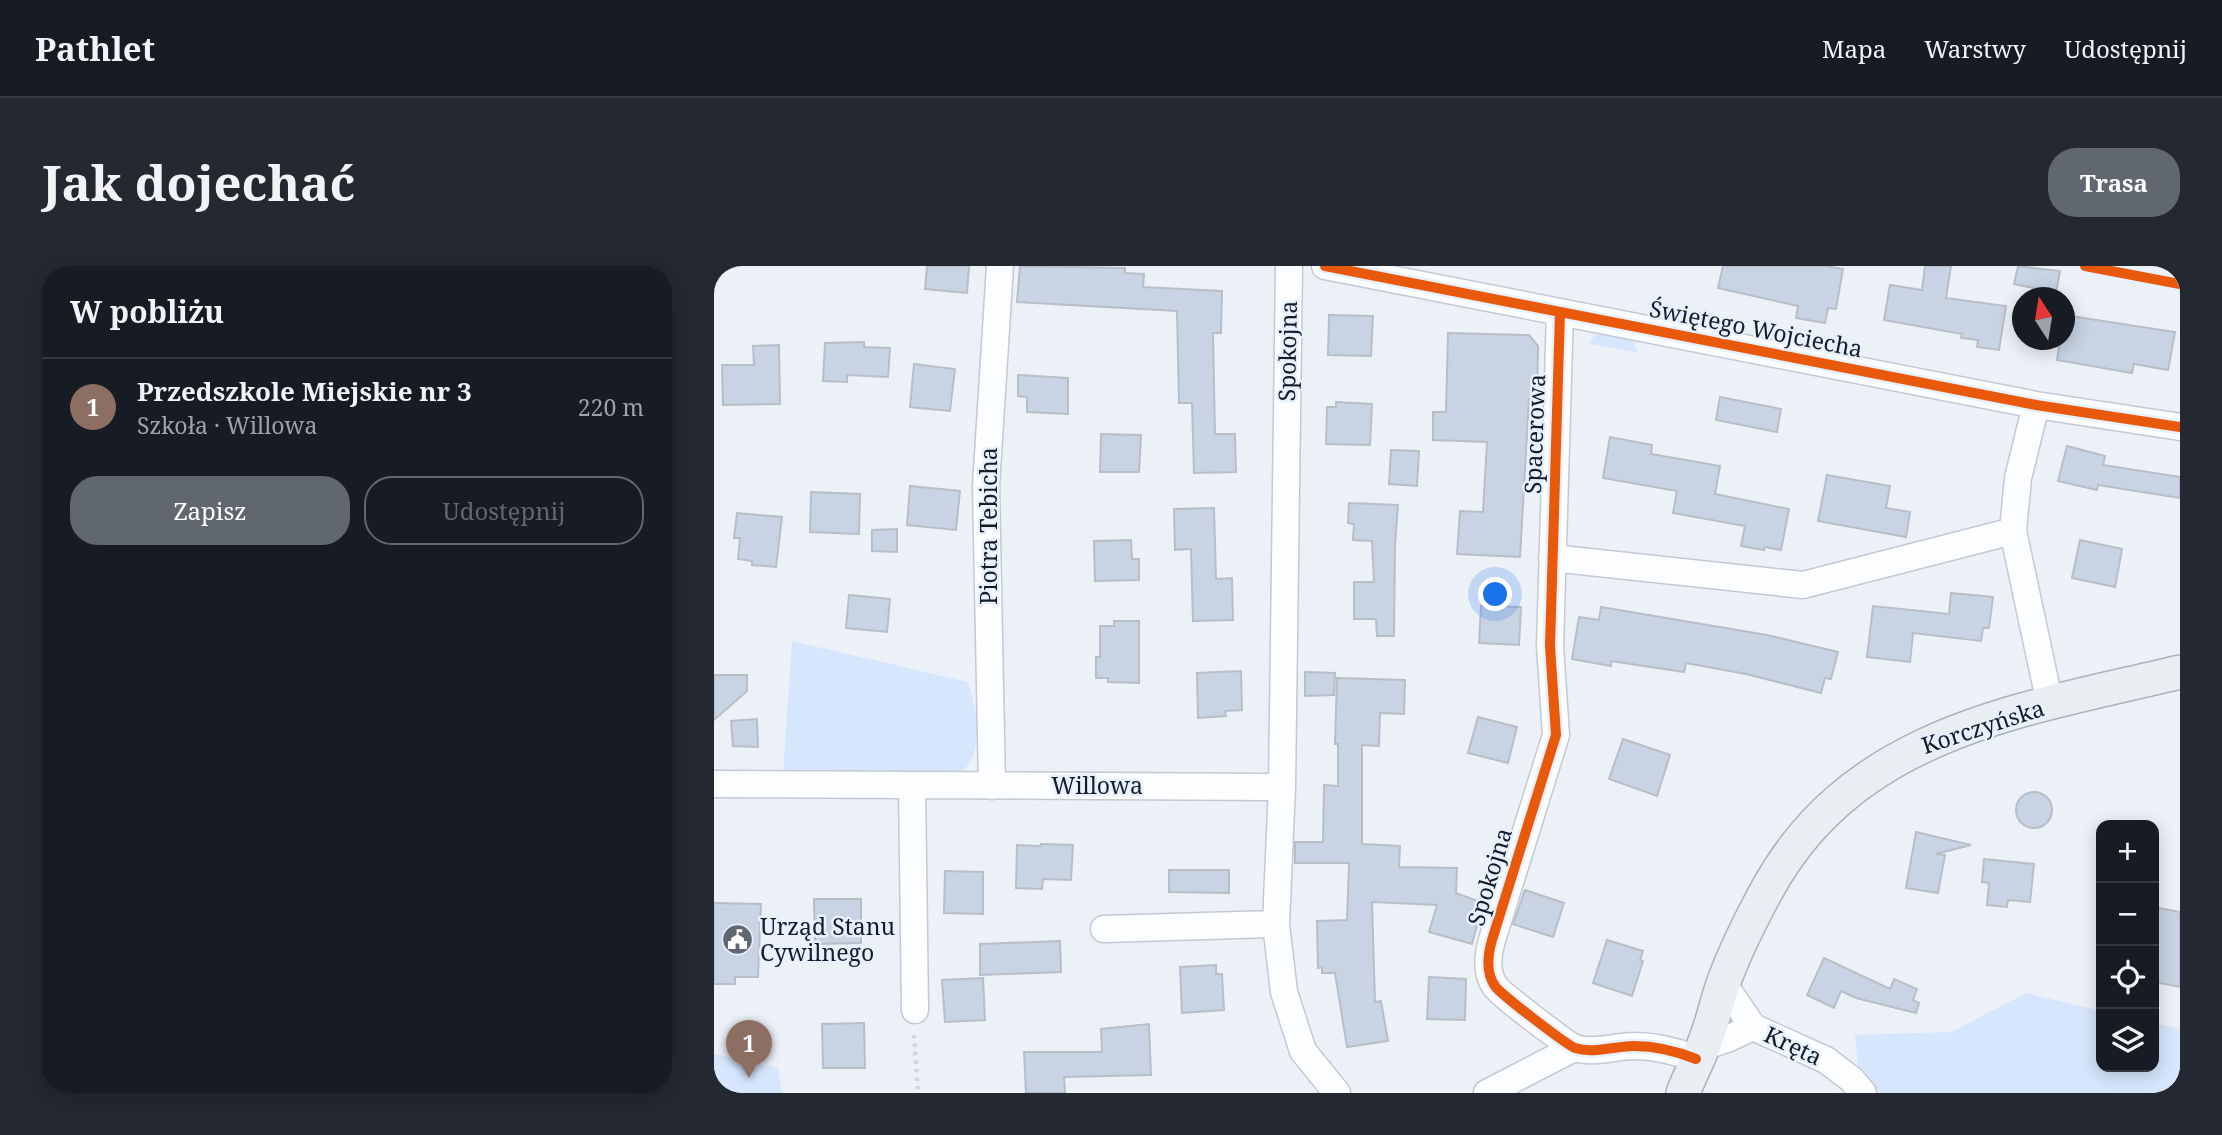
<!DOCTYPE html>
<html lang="pl">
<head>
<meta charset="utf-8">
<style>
  :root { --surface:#171b24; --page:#242831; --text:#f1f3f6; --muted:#9ea1a6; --line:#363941; --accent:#606770 }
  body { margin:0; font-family:"Noto Serif",serif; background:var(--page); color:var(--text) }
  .controls { position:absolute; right:21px; bottom:21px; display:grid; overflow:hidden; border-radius:14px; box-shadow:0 4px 18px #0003 }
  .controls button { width:63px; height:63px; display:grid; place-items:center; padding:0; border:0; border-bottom:2px solid var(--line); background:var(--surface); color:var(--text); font:35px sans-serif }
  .compass { position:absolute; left:1298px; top:21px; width:63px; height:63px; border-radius:50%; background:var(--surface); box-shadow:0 4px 18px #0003; rotate:348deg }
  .you { position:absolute; left:782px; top:329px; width:24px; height:24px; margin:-18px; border:5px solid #fff; border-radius:50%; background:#1a73e8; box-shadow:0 0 0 10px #1a73e833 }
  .badge { display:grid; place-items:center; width:46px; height:46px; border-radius:50%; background:var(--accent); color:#fff; font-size:23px; font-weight:700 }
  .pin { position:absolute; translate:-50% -58px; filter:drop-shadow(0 2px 4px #0008) }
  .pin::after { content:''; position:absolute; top:37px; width:24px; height:21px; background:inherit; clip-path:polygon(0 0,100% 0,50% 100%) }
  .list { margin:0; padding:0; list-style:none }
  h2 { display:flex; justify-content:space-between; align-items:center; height:91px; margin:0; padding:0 28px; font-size:30px }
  h2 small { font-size:23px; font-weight:400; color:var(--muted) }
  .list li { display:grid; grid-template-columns:46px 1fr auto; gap:21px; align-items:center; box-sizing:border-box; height:98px; padding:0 28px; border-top:2px solid var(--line) }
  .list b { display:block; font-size:26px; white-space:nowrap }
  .list p { margin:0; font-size:23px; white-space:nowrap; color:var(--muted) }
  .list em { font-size:23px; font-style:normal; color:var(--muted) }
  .actions { display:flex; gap:14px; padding:21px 28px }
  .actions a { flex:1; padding:16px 0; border:2px solid var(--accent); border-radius:28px; text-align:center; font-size:24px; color:var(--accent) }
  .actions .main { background:var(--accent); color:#fff }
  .icon { flex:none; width:38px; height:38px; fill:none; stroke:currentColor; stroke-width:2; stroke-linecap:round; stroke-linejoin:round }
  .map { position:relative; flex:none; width:1466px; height:827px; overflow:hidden; border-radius:28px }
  header { display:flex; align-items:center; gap:42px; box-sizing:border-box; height:98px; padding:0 35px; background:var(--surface); border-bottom:2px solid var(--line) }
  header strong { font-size:33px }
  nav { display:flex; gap:38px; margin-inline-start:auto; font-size:24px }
  .intro { display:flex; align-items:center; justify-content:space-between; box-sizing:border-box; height:168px; padding:0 42px }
  h1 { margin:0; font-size:49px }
  .button { padding:18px 32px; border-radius:28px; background:var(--accent); color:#fff; font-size:24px; font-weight:700 }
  main { display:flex; gap:42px; padding:0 42px }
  aside { flex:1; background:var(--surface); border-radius:28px; box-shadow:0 4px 18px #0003 }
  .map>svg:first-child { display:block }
  .green { fill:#d6e6fc }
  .building { fill:#c8d4e3; stroke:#b8bec6; stroke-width:2 }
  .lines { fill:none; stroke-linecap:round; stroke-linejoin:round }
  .minor-casing { stroke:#c3c9d2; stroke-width:29 }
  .major-casing { stroke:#aab2be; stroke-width:36 }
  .path { stroke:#d3d5d7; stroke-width:4.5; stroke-dasharray:3.5 5; stroke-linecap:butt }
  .minor { stroke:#fcfdfe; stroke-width:26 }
  .major { stroke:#e9eef3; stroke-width:33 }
  .cycleway-casing { stroke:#e7f0fd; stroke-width:15 }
  .cycleway { stroke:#e8590c; stroke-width:10 }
  .labels { text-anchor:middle; stroke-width:5; stroke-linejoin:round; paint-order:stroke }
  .street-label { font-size:23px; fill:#141c26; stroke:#e7f0fd }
  .poi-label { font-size:23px; fill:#141c26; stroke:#e7f0fd; text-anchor:start }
</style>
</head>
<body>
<header>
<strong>Pathlet</strong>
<nav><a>Mapa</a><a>Warstwy</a><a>Udostępnij</a></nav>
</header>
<div class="intro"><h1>Jak dojechać</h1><a class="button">Trasa</a></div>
<main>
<aside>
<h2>W pobliżu<small></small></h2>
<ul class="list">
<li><span class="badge" style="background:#8d6e63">1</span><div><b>Przedszkole Miejskie nr 3</b><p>Szkoła · Willowa</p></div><em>220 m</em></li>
</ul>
<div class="actions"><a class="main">Zapisz</a><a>Udostępnij</a></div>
</aside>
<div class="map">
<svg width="1466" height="827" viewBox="0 0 1466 827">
  <rect width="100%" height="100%" fill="#ecf1f8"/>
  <!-- green -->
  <path class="green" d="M903 63 915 69 925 87 875 78 880 70Z
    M78 375 254 416C263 443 271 486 247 507L69 509Z
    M1312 727 1387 745V801H1440V757L1466 763V827H1166L1144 801 1141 769 1237 766Z
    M0 788 64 802 68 827H0Z"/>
  <!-- building -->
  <path class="building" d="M213 0H255L253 27 211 23Z
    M306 0 411 2V7L430 8 429 21 508 25 507 67H499L501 168H521L522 206 480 207 478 137H465L463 45 303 36Z
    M1009 0H1113L1129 3 1122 43 1114 42 1111 57 1082 52 1084 40 1004 22Z
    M1211 0H1237L1232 32 1292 40 1285 84 1263 81 1264 74 1247 72 1248 68 1170 54 1176 19 1208 24Z
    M1304 0 1346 5 1342 27 1300 18Z
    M615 49 659 50 657 90 614 89Z
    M1350 49 1461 66 1454 104 1420 98 1418 107 1343 94 1346 74H1350Z
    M734 67 815 69 824 80 823 133H815L806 291 743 288 746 245 769 246 773 176 719 174V146H732Z
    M150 76V81L176 82 174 111 133 109V116L109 115 111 77Z
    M65 79 66 138 9 139 8 99H40L39 80Z
    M200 98 241 103 236 145 196 141Z
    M304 109 354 112V148L313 146V131L304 130Z
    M1006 131 1067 143 1063 166 1002 154Z
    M622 136 658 138 656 179 612 178 613 141H622Z
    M387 168 427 169 425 206H386Z
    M896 171 938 179 937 188 1006 200 1001 228 1075 243 1067 284 1051 281 1050 284 1027 280 1031 260 959 247 963 225 889 212Z
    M1353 180 1391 190 1389 199 1466 211V232L1384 219 1383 224 1344 215Z
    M677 184 705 185 703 220 675 218Z
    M1113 209 1176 220 1172 242 1196 246 1192 271 1104 255Z
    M196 220 246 225 242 264 193 259Z
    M97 226 146 228 145 268 96 266Z
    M635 237 684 239 681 278 680 370H663L662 353H640V316H660L658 275 639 274 640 258 634 257Z
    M500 242 502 313 518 312 519 354 479 355 477 283 461 284 460 243Z
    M23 247 68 251 62 301 38 299V295L24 293 26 272H20Z
    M183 263V286L158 285V264Z
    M417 274 418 293H425V314L381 315 380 275Z
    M1366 274 1408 283 1401 321 1358 312Z
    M1237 327 1279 331 1275 362H1269L1267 375 1199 367 1196 396 1153 391 1159 340 1235 348Z
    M135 329 176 333 173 366 132 362Z
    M767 340 807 341 805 379 765 377Z
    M887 341 1053 369 1124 386 1117 413 1111 412 1107 427 1032 408 972 397 970 406 897 395V400L858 393 865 351 885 354Z
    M400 355H425V417L394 416V412H382V391H386V360H400Z
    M527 405 528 444 511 445 512 450 484 452 483 407Z
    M591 406 621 407 620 429 591 430Z
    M0 409H33V425L0 454Z
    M623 412 691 414 690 448 666 447 665 480 648 479V578L686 580 685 601 743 602 742 627 769 637 758 678 715 666 723 639 658 636 661 736 667 735 674 775 633 781 621 707H608V701L604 702 603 655 633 654 635 597H581V576H609L610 519 624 520V478H621Z
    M764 451 803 461 794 497 754 487Z
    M43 453 44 481 19 480 17 455Z
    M909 473 956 489 943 530 895 513Z
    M1302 544a18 18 0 1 1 36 0a18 18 0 1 1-36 0Z
    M1202 566 1257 579 1222 588 1231 589 1224 627 1192 622Z
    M327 578 359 579 357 614 329 613 328 623 302 622 303 579 327 580Z
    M1270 593 1320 598 1316 636 1294 634 1293 641 1273 639 1275 617 1268 616Z
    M455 604H515V627L455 626Z
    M231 605 269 606V648L230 647Z
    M811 624 850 637 839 671 799 658Z
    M100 633H147V677L101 678Z
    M0 637 47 638 44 711H21V718H0Z
    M1440 641 1466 646V721L1440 716Z
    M893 674 929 685 926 694 929 695 918 730 879 717Z
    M346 675 347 706 266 709V678Z
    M1110 692 1176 723 1180 713 1203 723 1199 734 1205 737 1202 747 1142 732 1127 725 1120 742 1093 729Z
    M502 699V708H508L510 744 468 747 466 701Z
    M715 711 752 713 751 754 713 753Z
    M269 712 271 754 231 756 228 714Z
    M150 757 151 802H109L108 758Z
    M435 758 437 809 350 811 351 827H312L310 786H388L387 763Z"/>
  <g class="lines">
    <defs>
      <path id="minor" d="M575 0 568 521 562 658 570 726 589 785 623 827
        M611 0 1322 139 1466 161
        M846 46 836 380 842 469 778 674C774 688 771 706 781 720 786 728 853 779 861 782 879 788 902 780 920 780 942 780 962 785 982 793
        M1322 139 1304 212 1299 265 1336 438
        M838 292 1089 319 1299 265
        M0 518 568 521
        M198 520 201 744
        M278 520 272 220 286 0
        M390 663 562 658
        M1009 717 1039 761 1112 794 1137 813 1149 827
        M989 781 1013 773 1039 761
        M773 827 860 782"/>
      <path id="major" d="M969 827C975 811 984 795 990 778 998 759 1002 738 1009 718 1021 685 1037 653 1054 622 1141 465 1308 444 1466 406"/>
    </defs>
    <!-- minor casing -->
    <use href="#minor" class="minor-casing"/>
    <!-- major casing -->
    <use href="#major" class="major-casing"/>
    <!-- path -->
    <path class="path" d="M200 769 204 827"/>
    <!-- minor -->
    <use href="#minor" class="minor"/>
    <!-- major -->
    <use href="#major" class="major"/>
    <defs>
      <path id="cycleway" d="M611 0 1322 139 1466 161
        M1371 0 1466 18
        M846 46 836 380 842 469 778 674C774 688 771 706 781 720 786 728 853 779 861 782 879 788 902 780 920 780 942 780 962 785 982 793"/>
    </defs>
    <!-- cycleway casing -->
    <use href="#cycleway" class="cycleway-casing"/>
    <!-- cycleway -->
    <use href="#cycleway" class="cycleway"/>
  </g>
  <!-- icons -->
  <defs>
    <symbol id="civic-disc" viewBox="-11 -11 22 22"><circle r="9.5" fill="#606770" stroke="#e7f0fd"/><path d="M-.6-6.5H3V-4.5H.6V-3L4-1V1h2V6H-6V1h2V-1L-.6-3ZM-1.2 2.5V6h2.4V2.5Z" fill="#fff"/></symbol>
  </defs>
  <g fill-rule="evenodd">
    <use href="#civic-disc" x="6" y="656" width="35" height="35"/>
  </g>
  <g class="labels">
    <!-- street labels -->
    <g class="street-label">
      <text transform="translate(1042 63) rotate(11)" y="8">Świętego Wojciecha</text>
      <text transform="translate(574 85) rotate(-89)" y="8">Spokojna</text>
      <text transform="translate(821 168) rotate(-88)" y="8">Spacerowa</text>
      <text transform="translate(275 260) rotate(-90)" y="8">Piotra Tebicha</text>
      <text transform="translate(1269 461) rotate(-18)" y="8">Korczyńska</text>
      <text x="383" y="528">Willowa</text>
      <text transform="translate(776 611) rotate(-73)" y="8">Spokojna</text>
      <text transform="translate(1079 780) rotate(25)" y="8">Kręta</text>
    </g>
    <!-- poi labels -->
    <g class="poi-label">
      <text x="46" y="669">Urząd Stanu<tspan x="46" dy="26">Cywilnego</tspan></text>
    </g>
  </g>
</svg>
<div class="controls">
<button>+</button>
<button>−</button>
<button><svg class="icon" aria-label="locate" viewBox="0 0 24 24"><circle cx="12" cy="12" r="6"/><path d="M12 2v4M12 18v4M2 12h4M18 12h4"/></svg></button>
<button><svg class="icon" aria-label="layers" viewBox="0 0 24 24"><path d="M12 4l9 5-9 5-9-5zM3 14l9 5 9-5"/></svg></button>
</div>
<svg class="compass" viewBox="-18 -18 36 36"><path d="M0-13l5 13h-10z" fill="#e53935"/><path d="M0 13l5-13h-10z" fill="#9ea1a6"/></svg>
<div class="you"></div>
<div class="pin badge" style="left:35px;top:812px;background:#8d6e63">1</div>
</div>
</main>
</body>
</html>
